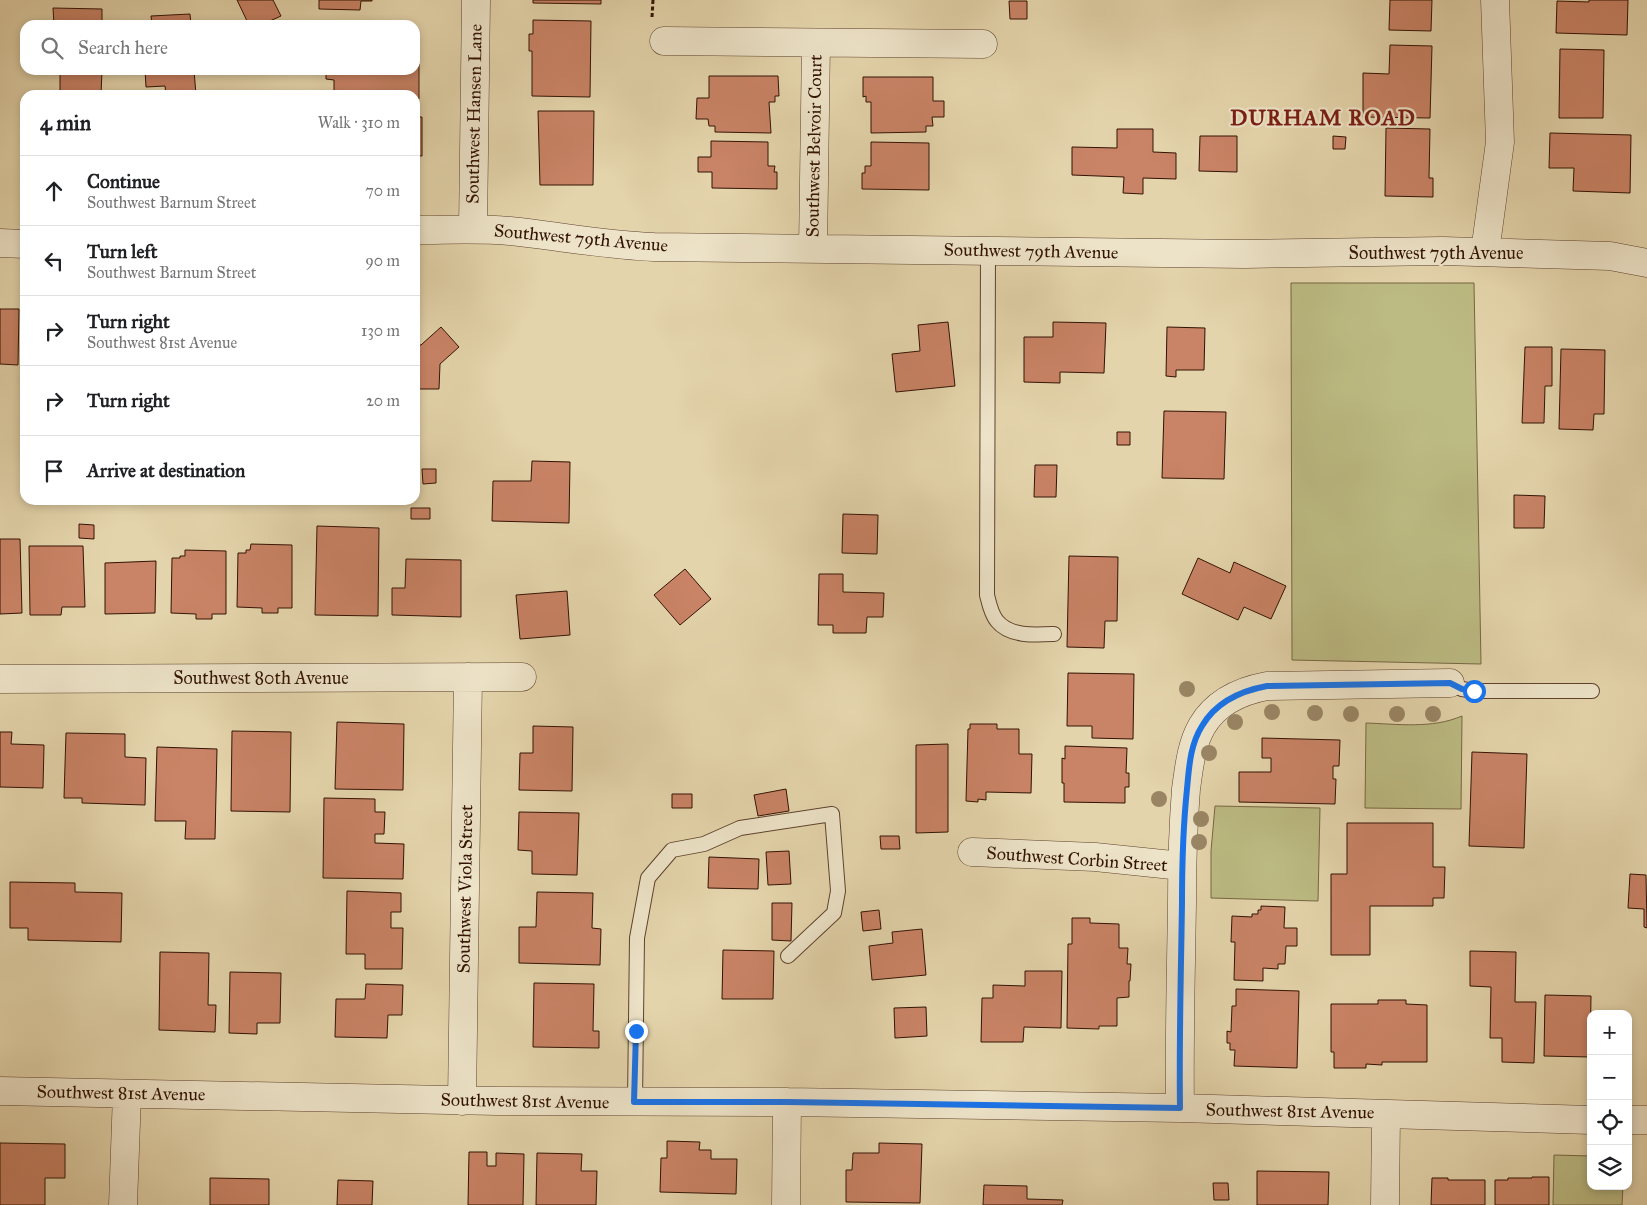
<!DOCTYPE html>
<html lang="en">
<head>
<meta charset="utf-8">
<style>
  :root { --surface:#fff; --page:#f6f6f6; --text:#202124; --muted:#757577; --line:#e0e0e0 }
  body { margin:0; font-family:"IM FELL Great Primer",serif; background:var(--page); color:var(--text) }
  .controls { position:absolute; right:15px; bottom:15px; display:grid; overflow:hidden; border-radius:10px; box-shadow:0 2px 8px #0003 }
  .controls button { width:45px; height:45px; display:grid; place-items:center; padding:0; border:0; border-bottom:1px solid var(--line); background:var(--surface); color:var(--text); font:25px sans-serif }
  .stop { position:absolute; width:15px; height:15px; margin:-11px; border:4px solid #1a73e8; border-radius:50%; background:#fff }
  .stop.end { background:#1a73e8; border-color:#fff; box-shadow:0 1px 5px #0008 }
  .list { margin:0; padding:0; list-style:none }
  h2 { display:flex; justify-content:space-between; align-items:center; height:65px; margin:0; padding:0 20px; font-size:21px }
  h2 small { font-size:16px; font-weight:400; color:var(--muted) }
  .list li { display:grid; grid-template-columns:32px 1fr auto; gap:15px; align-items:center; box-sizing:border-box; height:70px; padding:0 20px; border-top:1px solid var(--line) }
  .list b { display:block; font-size:19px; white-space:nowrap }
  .list p { margin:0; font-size:16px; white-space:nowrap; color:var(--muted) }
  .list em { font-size:16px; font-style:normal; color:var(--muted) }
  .icon { flex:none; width:28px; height:28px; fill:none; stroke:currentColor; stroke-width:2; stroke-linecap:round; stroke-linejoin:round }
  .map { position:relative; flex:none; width:1647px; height:1205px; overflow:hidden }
  .search { position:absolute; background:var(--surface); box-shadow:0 2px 8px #0003; left:20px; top:20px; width:400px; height:55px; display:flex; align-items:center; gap:12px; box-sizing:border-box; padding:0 18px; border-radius:15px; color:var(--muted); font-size:19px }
  .panel { position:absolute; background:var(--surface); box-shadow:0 2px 8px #0003; left:20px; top:90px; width:400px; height:415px; border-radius:15px }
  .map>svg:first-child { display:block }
  .green { fill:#bcbb83; stroke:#776643 }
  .building { fill:#c98366; stroke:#321203 }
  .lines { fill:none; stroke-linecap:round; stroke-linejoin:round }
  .lane-casing { stroke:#5e422d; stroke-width:16 }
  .street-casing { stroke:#5e422d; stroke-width:29 }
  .path { stroke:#321203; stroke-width:3; stroke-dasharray:4 2.5; stroke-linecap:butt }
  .lane { stroke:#ede3c8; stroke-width:14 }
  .street { stroke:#ede3c8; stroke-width:28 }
  .tree { fill:#998564 }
  .route { stroke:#1a73e8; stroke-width:6 }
  .labels { text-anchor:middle; stroke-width:4.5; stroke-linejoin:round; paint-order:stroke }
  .street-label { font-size:18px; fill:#321203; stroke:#ede3c8 }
  .district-label { font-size:22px; font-weight:bold; letter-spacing:1px; fill:#7a1f14; stroke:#ede3c8 }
</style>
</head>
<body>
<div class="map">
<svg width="1647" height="1205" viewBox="0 0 1647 1205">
  <rect width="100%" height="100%" fill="#e4d4ab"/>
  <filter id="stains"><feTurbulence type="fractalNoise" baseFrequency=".004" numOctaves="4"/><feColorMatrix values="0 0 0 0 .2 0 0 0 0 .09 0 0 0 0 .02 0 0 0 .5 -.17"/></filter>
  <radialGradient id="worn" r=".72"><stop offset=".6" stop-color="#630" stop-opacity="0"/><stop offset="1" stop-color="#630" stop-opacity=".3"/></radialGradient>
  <!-- green -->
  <path class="green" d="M1291 283H1474L1481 664 1292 660Z
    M1462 716 1461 809 1365 808 1366 723C1397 724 1432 729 1462 716Z
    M1215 806 1320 808 1318 901 1211 898V851Z
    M1554 1155 1591 1156V1186H1623L1622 1205H1553Z"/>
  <!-- building -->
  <path class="building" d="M237 0H273L281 16 261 25H249Z
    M319 0H372V1H361L360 10 319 9Z
    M533 0H601V4L533 3Z
    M1390 0H1432L1431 31 1389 30Z
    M1589 0H1628L1627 35 1556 33 1557 1 1589 2Z
    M1009 1H1027V19H1010Z
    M53 8 102 9V25H54Z
    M190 14 191 25H152L151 16Z
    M533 20 591 21 590 97 532 96V51H529V34H533Z
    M1390 45 1432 46 1430 118 1363 117V73L1389 74Z
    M1560 49 1604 50 1603 118H1559Z
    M415 64H419V99H415V95H334V80L326 79V70H415Z
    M60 70H102L101 95H60Z
    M145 70H194L196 95H166L165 86 146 87Z
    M709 76H778L779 96H775V102H769L771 133 715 132V126H709L708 119H696L697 98H709Z
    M863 77H933V101H944V117H932L933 126H926V132L871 133V102H866V96L863 97Z
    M538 111H594L593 185H540Z
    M415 117H422V156H415Z
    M1386 128 1430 129 1429 178H1433V197L1385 196Z
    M1117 129H1153V152L1176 153V179L1143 178V194L1123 193 1124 177 1072 175V147L1117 148Z
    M1550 133 1631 135 1630 193 1573 191 1574 168H1549Z
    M1200 136H1237V172L1199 171Z
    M1333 136 1346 137 1345 149H1333Z
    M711 141 768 142V166H775L774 172H777V189L712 188V172H698V157H711Z
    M871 142 929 143V190L862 189V173H865V166H871Z
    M0 309H19L18 365 0 364Z
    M948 322 955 386 896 392 892 354 920 351 918 325Z
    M1053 322 1106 323 1104 373 1060 372V383L1024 382V337H1053Z
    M441 327 459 347 440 364 439 389H415V345H421Z
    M1167 327 1205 328 1204 370H1176V377L1166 376Z
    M1525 347H1552V386H1545L1544 423H1522Z
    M1561 349 1605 350 1604 414H1594L1593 430 1559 429Z
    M1164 411 1226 412 1224 479 1162 478Z
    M1117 432H1130V445H1117Z
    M532 461 570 462 569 523 492 521 493 481H531Z
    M1035 465H1057L1056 497H1034Z
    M422 469H436V483L423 484Z
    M1514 495 1545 496 1544 528H1514Z
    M411 508H430V519H411Z
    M843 514 878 515 877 554 842 553Z
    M79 524 94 525V539L79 538Z
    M317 526 379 528 378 616 315 615Z
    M0 539H20L22 613 0 614Z
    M251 544 292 545V608H278V613H262V608L237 607 238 553H246V550H250Z
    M29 546H83L85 607H62L61 615H30Z
    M185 550 226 551V614H212V619H196V614L171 613 172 558H180V556H185Z
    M1069 556 1118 557 1117 621H1105L1104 648 1067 647Z
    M1198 558 1230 573 1234 562 1286 586 1271 619 1244 607 1238 620 1182 594Z
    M406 559 461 560V617L392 615V588H405Z
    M156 561 155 613 105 614V563Z
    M685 569 711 599 680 625 654 595Z
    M819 574H843V592L884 593 883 617H867L866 633H833V625H818Z
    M567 591 570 635 520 639 516 595Z
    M1068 673 1134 674 1133 739 1092 738V726H1067Z
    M337 722 404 724 403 790 335 789Z
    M970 724H997V729H1019V754H1032L1031 793 986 792V800L978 799V802L966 801 968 729H970Z
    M533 726 573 727 572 791 519 790 520 753H533Z
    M232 731 291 732 290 812 231 811Z
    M0 732H12L11 744 44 745 43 788 0 787Z
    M66 733 125 734V757L146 758 145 805 82 803V798H64Z
    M1262 738 1340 740 1339 766H1333V779H1336L1335 804 1239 802V772H1271V758H1262Z
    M948 744V832L916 833V745Z
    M1065 746 1127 748 1126 773H1129V787H1125V803L1064 802V783H1062V758L1065 759Z
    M157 747 217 749 215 839H185L186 821H155Z
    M1472 752 1527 754 1524 848 1469 846Z
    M786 789 789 811 758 816 754 795Z
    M672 794H692V808H672Z
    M324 798 375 799V812H385L384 834H375V843L404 844 403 879 323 878Z
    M519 812 579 813 577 875 532 874V851L518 850Z
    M1347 823H1433V867H1445L1444 898H1433V906H1370V955H1331V874H1347Z
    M880 836H899L900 849H881Z
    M789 851 791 884 768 885 766 852Z
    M709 857 759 859 758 889 708 888Z
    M1630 874 1646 875 1647 928 1644 927V909L1628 908Z
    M10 882 75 883V892L122 893 121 942 28 940V928H10Z
    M347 891 401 893V912H391V928H403L402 969H365V954H346Z
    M537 892 593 893 592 928 601 929 600 965 519 963V927H536Z
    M772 903H792L791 941 772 940Z
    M1261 906 1285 907 1284 928H1297V946H1286L1285 964H1278V969L1263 968V981L1234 980 1235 942H1231L1232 916 1252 917V914H1258V910H1261Z
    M879 910 881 929 863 931 861 912Z
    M1072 918H1090V923L1119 924V948H1128L1127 964H1131L1130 981H1129V997L1117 998V1026H1099V1029L1067 1028 1068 944H1072Z
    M922 929 926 975 872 980 869 946 893 943 892 932Z
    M723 950 774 951 773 999H722Z
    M1470 951 1516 952 1515 1002H1536L1534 1063 1502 1062V1038H1490L1491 987 1470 986Z
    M160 952 209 953 208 1005H216L215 1032 159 1030Z
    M1025 971H1062L1061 1028 1024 1027 1023 1042H981L982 998H993V985L1025 986Z
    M230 972 281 973 280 1023H257V1034L229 1033Z
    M534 983 594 984 593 1031H599V1048L533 1047Z
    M366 984 403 985 402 1015H388L387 1038 335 1037 336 999H365Z
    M1236 989 1299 991 1297 1068 1234 1066 1235 1050H1230V1043H1227V1031L1231 1032 1232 1006H1236Z
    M1545 995 1591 996 1590 1057 1544 1056Z
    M1378 1000H1406V1004L1427 1005V1062H1382V1065L1366 1064V1068H1334V1052H1331V1004H1378Z
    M926 1007 927 1036 895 1038 894 1008Z
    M667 1141 700 1142 699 1150H711V1159H737L736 1194 660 1192 661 1158H667Z
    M0 1143 65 1144V1178H45V1205H0Z
    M879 1143 922 1144 920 1203 846 1202V1170H852L853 1153H879Z
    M469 1152H487V1166H496V1153L524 1154 523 1205H468Z
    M537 1153 582 1154 581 1171H597L596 1205H536Z
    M1257 1171 1329 1172 1328 1205H1257Z
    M1532 1177H1549V1205H1495V1180H1508V1178H1532Z
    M210 1178 269 1179V1205H210Z
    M1432 1178H1448V1180H1485V1205H1431Z
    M338 1180 373 1181 372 1205H337Z
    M1213 1183H1228L1229 1200H1214Z
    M984 1185 1027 1186V1199L1063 1200 1062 1205H983Z"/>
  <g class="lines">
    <defs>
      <path id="lane" d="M988 251 987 595C989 603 991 614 997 621 1010 637 1036 635 1054 634
        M1450 683 1462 689 1474 691H1592
        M635 1102 637 938 648 878 672 850 704 844 740 828 832 814 838 891 834 913 788 956"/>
      <path id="street" d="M664 41 983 44
        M473 229 476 0
        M415 230C447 230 478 228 510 231 558 236 606 245 654 247L1245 254 1443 251 1610 256 1647 263
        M0 243 25 244
        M813 249 816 43
        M1485 252 1500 142 1495 0
        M0 679 522 677
        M972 852 1095 857 1182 866
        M0 1091 497 1101 787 1102 1180 1108 1591 1120
        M462 1101 468 677
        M1180 1108C1179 1040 1181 971 1182 903 1182 865 1183 827 1186 789 1189 768 1191 745 1202 726 1216 702 1240 691 1267 686L1450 683
        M1628 1120H1647
        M123 1205 127 1094
        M786 1205 787 1102
        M1385 1205 1386 1114"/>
    </defs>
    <!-- lane casing -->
    <use href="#lane" class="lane-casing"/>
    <!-- street casing -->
    <use href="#street" class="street-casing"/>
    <!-- path -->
    <path class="path" d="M652 17 653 0"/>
    <!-- lane -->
    <use href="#lane" class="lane"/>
    <!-- street -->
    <use href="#street" class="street"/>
  </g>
  <!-- trees -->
  <g class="tree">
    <circle cx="1187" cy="689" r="8"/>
    <circle cx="1272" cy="712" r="8"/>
    <circle cx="1315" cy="713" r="8"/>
    <circle cx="1351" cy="714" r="8"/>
    <circle cx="1397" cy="714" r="8"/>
    <circle cx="1433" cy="714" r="8"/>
    <circle cx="1235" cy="722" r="8"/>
    <circle cx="1209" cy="753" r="8"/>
    <circle cx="1159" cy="799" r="8"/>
    <circle cx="1201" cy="819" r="8"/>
    <circle cx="1199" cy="842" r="8"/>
  </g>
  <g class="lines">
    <!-- route -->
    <path class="route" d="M636 1031 634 1102H787L1180 1108C1179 1040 1181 971 1182 903 1182 865 1183 827 1187 789 1189 768 1190 745 1202 726 1216 702 1240 691 1267 686L1450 683 1462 689 1474 691"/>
  </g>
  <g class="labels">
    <!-- street labels -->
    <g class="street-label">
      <text transform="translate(474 114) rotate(-89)" y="6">Southwest Hansen Lane</text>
      <text transform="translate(814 146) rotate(-89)" y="6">Southwest Belvoir Court</text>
      <text transform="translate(581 238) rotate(5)" y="6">Southwest 79th Avenue</text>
      <text transform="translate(1031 251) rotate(1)" y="6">Southwest 79th Avenue</text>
      <text x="1436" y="259">Southwest 79th Avenue</text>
      <text x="261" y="684">Southwest 80th Avenue</text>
      <text transform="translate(1077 859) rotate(4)" y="6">Southwest Corbin Street</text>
      <text transform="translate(465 889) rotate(-89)" y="6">Southwest Viola Street</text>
      <text transform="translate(121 1093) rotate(1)" y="6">Southwest 81st Avenue</text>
      <text transform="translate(525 1101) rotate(1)" y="6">Southwest 81st Avenue</text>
      <text transform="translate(1290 1111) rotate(1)" y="6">Southwest 81st Avenue</text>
    </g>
    <!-- district labels -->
    <g class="district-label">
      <text x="1323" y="125">DURHAM ROAD</text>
    </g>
  </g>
  <rect width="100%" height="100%" filter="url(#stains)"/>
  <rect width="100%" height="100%" fill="url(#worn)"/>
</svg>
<div class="controls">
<button>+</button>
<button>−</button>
<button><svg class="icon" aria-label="locate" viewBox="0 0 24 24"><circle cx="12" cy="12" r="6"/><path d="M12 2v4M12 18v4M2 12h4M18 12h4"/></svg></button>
<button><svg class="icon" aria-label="layers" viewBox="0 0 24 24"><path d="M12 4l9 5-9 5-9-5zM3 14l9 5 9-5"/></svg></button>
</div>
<div class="stop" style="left:1474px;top:691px"></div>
<div class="stop end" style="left:636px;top:1031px"></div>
<div class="search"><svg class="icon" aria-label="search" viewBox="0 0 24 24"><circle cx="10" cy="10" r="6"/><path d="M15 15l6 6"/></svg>Search here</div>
<section class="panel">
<h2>4 min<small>Walk · 310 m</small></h2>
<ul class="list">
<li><svg class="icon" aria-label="ahead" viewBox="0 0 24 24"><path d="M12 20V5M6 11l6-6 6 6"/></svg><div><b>Continue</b><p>Southwest Barnum Street</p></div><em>70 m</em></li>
<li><svg class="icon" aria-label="left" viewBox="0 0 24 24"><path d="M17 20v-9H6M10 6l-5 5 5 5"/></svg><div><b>Turn left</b><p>Southwest Barnum Street</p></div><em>90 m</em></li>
<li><svg class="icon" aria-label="right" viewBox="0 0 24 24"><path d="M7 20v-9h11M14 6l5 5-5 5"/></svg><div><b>Turn right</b><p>Southwest 81st Avenue</p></div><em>130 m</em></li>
<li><svg class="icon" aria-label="right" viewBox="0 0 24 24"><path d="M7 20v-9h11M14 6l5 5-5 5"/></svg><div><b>Turn right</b></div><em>20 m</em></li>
<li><svg class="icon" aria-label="arrive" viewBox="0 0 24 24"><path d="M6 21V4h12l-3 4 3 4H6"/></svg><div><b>Arrive at destination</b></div></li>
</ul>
</section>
</div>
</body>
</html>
